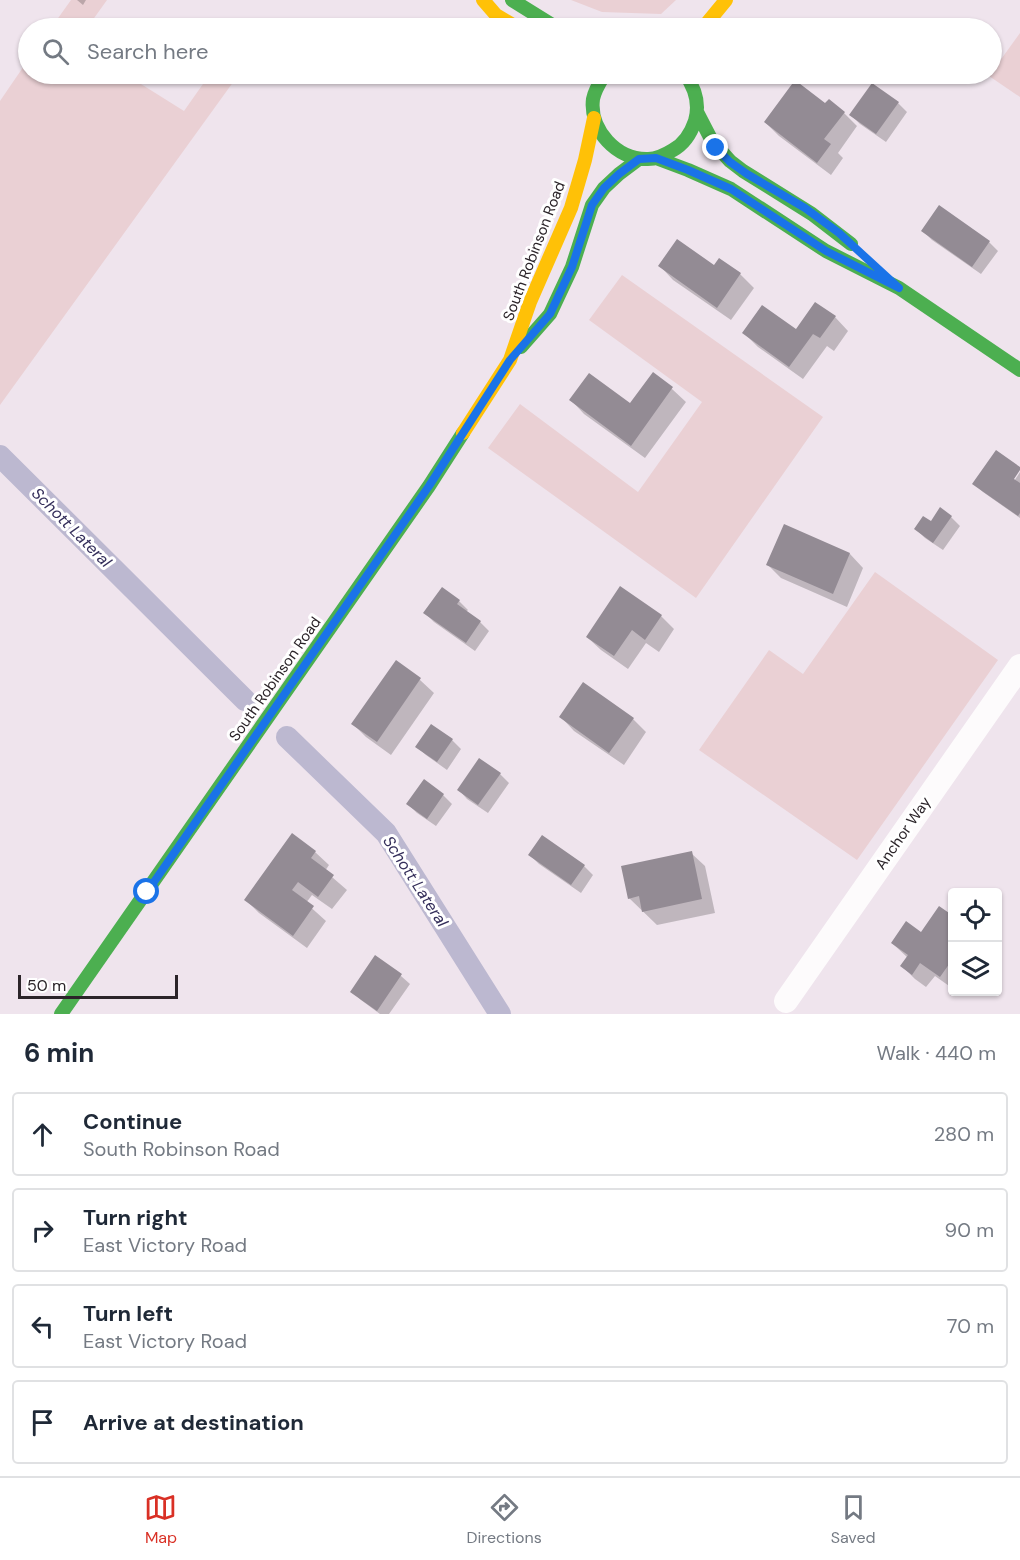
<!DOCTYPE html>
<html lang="en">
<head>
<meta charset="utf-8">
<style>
  :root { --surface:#fff; --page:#f6f6f7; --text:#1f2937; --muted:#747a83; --line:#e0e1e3; --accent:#d93025 }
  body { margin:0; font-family:"DM Sans",sans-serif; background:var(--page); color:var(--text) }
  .controls { position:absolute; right:18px; bottom:18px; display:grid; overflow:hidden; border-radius:6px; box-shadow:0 2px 4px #0004 }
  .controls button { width:54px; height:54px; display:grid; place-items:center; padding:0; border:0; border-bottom:2px solid var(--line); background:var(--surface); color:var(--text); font:30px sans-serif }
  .scale { position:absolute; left:18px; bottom:15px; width:160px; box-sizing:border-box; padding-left:6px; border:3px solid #2b2429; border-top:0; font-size:16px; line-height:21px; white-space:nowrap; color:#2b2429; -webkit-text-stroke:4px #fff; paint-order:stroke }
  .stop { position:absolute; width:18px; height:18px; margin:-14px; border:4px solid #1a73e8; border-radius:50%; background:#fff }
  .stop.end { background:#1a73e8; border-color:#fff; box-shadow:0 2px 6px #0008 }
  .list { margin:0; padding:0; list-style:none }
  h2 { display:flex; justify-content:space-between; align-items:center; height:78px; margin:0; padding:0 24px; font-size:26px }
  h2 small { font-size:20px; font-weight:400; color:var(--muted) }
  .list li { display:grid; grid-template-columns:39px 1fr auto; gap:18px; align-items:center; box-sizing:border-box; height:84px; margin:0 12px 12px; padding:0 12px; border:2px solid var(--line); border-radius:6px }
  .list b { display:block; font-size:22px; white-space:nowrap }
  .list p { margin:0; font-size:20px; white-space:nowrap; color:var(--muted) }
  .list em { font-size:20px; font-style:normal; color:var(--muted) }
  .icon { flex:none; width:33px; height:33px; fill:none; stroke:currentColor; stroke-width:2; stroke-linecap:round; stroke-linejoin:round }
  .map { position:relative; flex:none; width:1020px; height:1014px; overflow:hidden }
  .search { position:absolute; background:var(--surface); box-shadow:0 2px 4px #0004; left:18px; right:18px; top:18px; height:66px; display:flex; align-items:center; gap:15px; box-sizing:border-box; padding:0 21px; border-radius:33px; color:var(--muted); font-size:22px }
  .sheet { height:462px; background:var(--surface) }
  nav { display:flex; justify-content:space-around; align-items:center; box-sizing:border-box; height:84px; border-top:2px solid var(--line); background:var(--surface); font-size:16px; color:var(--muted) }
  nav a { display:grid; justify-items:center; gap:3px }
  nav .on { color:var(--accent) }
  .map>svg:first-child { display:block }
  .green { fill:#ead0d4 }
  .shadow { fill:#0003 }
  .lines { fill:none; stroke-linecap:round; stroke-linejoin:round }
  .canal { stroke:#bcb8d0; stroke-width:22 }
  .building { fill:#938b94 }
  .street { stroke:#fdfbfc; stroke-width:24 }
  .fast { stroke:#4caf50; stroke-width:14 }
  .slow { stroke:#ffc107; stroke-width:14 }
  .route { stroke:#1a73e8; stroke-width:8 }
  .labels { text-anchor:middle; stroke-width:6; stroke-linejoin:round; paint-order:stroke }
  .street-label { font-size:15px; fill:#2b2429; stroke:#fff }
  .water-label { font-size:16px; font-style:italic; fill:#342e5a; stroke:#fff }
</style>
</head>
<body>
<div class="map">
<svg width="1020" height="1014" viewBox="0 0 1020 1014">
  <rect width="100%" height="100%" fill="#efe4ed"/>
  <!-- green -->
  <path class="green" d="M71 0H107L87 28H51Z
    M571 0H676L661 14 602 12Z
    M1020 33V97L989 76Z
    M28 60V74H125L184 111 210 74H239L0 405V101Z
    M622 275 823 417 696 598 488 448 520 404 638 492 702 402 589 320Z
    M875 572 998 660 857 860 699 750 769 650 803 674Z"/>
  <!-- shadow -->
  <path class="shadow" d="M77 0H86L83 5Z
    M898 103 907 112 886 142 860 124 851 115Z
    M826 105 844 113 857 126 838 153 843 158 831 175 779 136 765 122Z
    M923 231 989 242 998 251 981 274 932 240Z
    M720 260 740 274 754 288 731 320 673 280 660 266 714 267Z
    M835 317 848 331 834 351 827 346 803 379 758 347 744 333 796 331Z
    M653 374 672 389 686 402 645 458 584 414 571 400 631 405Z
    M1020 472V518L983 492 974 484H1008L1011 486Z
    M951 517 960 526 943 550 925 538 916 529Z
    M784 526 850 554 863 568 847 607 781 578 768 565Z
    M459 601 468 610 466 612 480 622 489 631 475 651 434 622 425 613Z
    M661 616 674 629 659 652 646 643 628 669 601 650 587 637Z
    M396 663 420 680 434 693 391 755 366 737 353 724Z
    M561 717 633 719 646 732 624 765 574 731Z
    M431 726 452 740 461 749 447 770 426 755 417 747Z
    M500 774 509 783 488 813 467 799 459 790Z
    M443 795 452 804 436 826 417 813 408 804Z
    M543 837 584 866 593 875 581 893 539 864 530 855Z
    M315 852 329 865 325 871 347 890 332 909 312 895 306 903 326 921 307 948 259 913 246 900Z
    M691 853 705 866 715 913 657 925 629 898Z
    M940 908 952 917V988L935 976 926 987 915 979 902 966 908 958 892 943 921 934Z
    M376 957 401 976 410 984 389 1014H380L361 1000 352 991Z"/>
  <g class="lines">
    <!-- canal -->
    <path class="canal" d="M0 456 245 700
      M287 737 386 833 500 1014"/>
  </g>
  <!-- building -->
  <path class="building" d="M795 80 825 103 829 99 845 112 824 139 831 144 817 163 764 122Z
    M872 83 899 102 876 134 849 115Z
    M939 205 990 241 972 267 921 231Z
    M677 239 714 265 719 258 741 273 717 308 658 266Z
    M815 302 836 316 820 338 813 334 789 367 742 333 762 305 796 329Z
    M653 372 673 387 631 446 569 400 589 373 630 403Z
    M996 450 1020 467V470L1014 479 1020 483V513L1018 516 972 484Z
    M940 507 952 516 933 543 914 529 923 516 931 521Z
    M784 524 850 553 833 594 766 565Z
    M620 586 662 615 645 640 632 630 614 656 586 637Z
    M442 587 460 600 457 604 481 621 466 643 423 613Z
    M396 660 421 678 377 742 351 724Z
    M583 682 634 718 609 753 559 717Z
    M431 724 453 739 437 762 415 747Z
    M479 758 501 773 478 805 457 790Z
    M424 779 444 794 427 819 406 804Z
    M292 833 316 851 311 858 334 875 318 897 298 882 292 890 314 906 293 936 244 900Z
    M542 835 585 865 571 885 528 855Z
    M692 851 702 899 642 912 639 896 628 899 621 866Z
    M939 906 952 915V960L940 977 920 963 912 975 900 966 908 955 891 943 906 921 921 932Z
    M375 955 402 974 377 1011 350 992Z"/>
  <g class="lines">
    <!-- street -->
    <path class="street" d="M786 1001 1020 666"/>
    <!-- fast -->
    <path class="fast" d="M512 0 557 28
      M605 74C600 82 595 89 593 99 589 130 617 160 648 159 657 159 665 155 673 150 684 144 691 133 695 121 700 104 695 88 685 74
      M697 112 712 141 730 161 743 171 812 214 851 244
      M656 158 688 170 731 189 826 251 899 288 1020 370
      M521 347 550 314 572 267 592 205 604 188 619 174 639 159
      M61 1014 429 486 463 433"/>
    <!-- slow -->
    <path class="slow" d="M483 0 496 15 518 28
      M703 28 726 0
      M463 433 510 360 530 302 571 208 585 160 594 118"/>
  </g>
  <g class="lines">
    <!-- route -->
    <path class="route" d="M147 892 429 486 510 360 550 314 572 267 592 205 604 188 619 174 639 159 656 158 688 170 731 189 826 251 899 288 839 233 805 208 747 174 730 162 716 148"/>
  </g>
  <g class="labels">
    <!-- street labels -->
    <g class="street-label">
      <text transform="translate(534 251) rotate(-69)" y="5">South Robinson Road</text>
      <text transform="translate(275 679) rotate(-55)" y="5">South Robinson Road</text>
      <text transform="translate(903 833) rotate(-55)" y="5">Anchor Way</text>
    </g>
    <!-- water labels -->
    <g class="water-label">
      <text transform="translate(72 527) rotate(45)" y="6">Schott Lateral</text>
      <text transform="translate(416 881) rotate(57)" y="6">Schott Lateral</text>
    </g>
  </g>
</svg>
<div class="controls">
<button><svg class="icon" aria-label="locate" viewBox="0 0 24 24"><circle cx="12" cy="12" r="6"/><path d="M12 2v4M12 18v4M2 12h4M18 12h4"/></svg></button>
<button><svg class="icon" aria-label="layers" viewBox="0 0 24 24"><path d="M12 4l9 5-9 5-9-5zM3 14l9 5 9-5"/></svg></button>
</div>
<div class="scale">50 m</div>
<div class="stop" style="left:147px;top:892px"></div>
<div class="stop end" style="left:716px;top:148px"></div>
<div class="search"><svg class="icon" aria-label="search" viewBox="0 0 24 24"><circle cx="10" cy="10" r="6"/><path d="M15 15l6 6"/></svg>Search here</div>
</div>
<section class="sheet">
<h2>6 min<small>Walk · 440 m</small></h2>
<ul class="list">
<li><svg class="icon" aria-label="ahead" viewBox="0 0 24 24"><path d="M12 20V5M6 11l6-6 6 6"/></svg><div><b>Continue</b><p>South Robinson Road</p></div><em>280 m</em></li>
<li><svg class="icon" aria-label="right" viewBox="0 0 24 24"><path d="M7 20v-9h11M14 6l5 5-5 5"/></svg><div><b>Turn right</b><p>East Victory Road</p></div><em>90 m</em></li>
<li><svg class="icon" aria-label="left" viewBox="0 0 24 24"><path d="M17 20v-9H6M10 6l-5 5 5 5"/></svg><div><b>Turn left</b><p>East Victory Road</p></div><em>70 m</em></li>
<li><svg class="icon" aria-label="arrive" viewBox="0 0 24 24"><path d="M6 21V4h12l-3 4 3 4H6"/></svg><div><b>Arrive at destination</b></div></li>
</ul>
</section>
<nav>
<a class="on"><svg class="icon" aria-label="map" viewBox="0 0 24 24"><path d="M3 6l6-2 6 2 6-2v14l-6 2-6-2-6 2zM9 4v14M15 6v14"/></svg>Map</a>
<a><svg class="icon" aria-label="directions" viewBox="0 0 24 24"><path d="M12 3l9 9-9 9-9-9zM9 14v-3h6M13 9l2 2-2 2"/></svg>Directions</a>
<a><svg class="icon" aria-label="saved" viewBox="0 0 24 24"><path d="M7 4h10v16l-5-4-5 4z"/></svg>Saved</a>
</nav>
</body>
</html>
